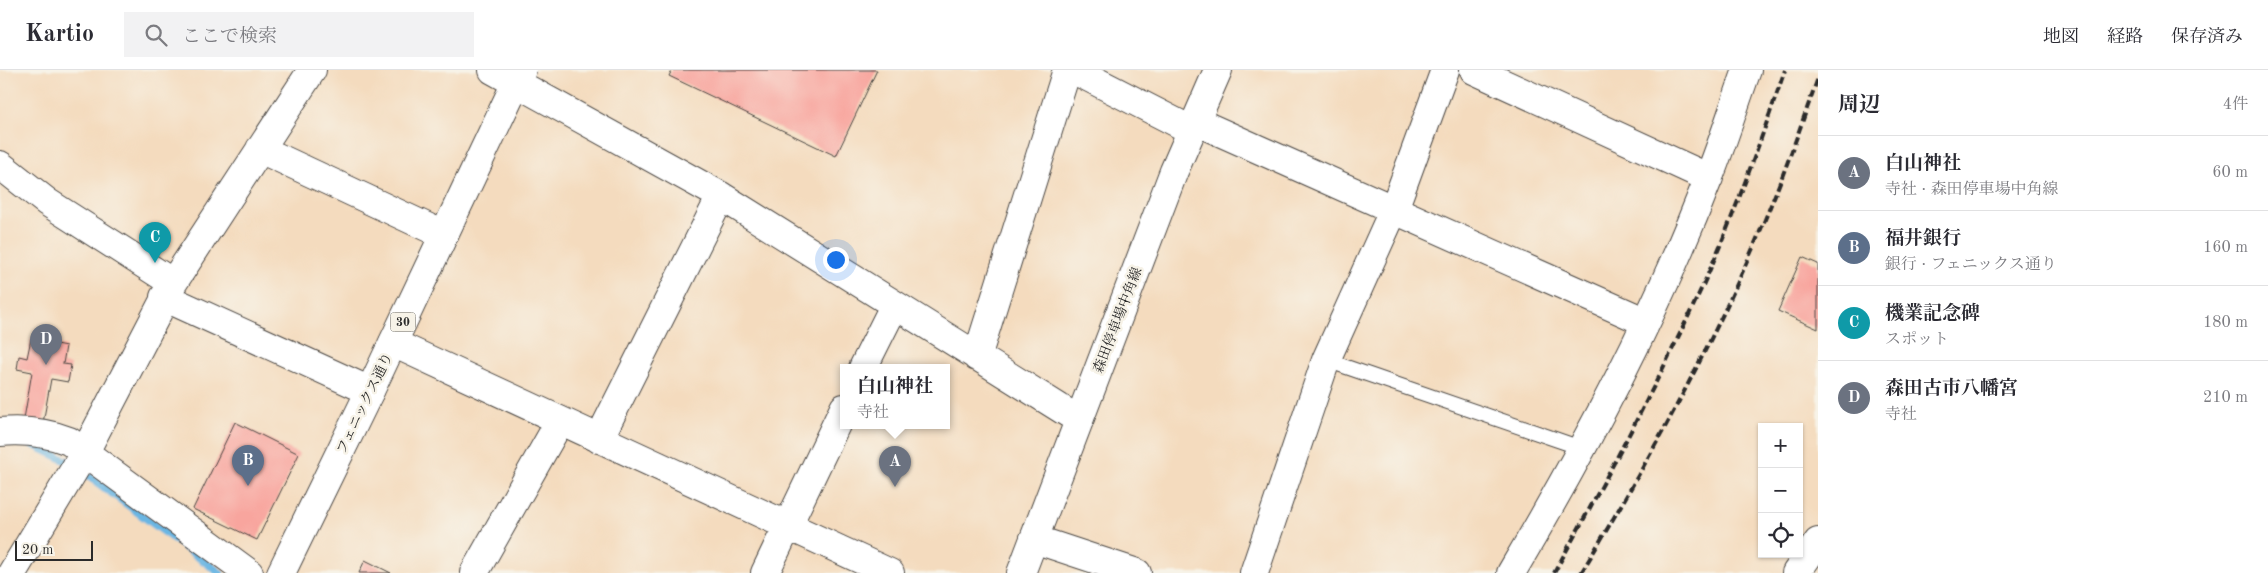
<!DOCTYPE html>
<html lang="ja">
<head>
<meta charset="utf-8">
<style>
  :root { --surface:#fff; --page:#f2f2f3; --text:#2b2b33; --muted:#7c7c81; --line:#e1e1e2; --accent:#c8321e }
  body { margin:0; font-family:"Old Standard TT","Noto Serif JP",serif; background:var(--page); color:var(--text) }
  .controls { position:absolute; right:15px; bottom:15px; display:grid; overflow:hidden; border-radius:0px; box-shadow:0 1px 4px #0004 }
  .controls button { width:45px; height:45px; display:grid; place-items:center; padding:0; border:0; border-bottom:1px solid var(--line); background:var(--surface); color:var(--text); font:25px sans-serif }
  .scale { position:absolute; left:15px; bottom:12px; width:78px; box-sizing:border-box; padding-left:5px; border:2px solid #2b2b2b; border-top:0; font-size:14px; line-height:18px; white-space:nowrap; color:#2b2b2b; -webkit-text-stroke:4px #f7f3e8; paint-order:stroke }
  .you { position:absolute; left:835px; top:189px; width:18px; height:18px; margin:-12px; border:4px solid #fff; border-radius:50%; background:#1a73e8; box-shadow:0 0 0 8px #1a73e833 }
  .badge { display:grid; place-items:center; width:32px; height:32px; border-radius:50%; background:var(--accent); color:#fff; font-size:16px; font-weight:700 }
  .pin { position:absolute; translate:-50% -41px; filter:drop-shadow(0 1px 2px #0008) }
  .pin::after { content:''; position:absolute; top:26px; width:18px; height:15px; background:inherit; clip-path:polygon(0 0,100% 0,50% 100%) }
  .popup { position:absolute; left:840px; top:294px; width:110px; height:65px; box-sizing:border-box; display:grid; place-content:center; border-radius:0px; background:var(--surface); filter:drop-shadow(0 1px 4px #0005); font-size:16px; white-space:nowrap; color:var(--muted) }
  .popup b { font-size:19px; color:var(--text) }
  .popup::after { content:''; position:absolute; left:50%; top:100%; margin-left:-10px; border:10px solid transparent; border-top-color:var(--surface) }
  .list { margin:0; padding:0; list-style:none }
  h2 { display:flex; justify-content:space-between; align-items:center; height:65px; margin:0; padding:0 20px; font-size:21px }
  h2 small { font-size:16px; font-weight:400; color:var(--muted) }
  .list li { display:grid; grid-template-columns:32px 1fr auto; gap:15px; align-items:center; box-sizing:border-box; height:75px; padding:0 20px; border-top:1px solid var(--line) }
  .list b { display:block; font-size:19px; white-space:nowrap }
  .list p { margin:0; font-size:16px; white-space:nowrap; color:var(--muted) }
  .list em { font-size:16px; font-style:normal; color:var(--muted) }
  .icon { flex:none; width:28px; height:28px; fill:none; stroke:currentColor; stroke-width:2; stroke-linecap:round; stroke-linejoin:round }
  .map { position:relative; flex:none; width:1818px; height:503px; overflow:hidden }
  header { display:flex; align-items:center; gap:30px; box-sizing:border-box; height:70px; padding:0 25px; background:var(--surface); border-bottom:1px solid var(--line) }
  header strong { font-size:24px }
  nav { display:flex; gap:28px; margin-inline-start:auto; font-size:18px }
  .search { width:350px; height:45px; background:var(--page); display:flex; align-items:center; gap:12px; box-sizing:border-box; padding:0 18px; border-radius:0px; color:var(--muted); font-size:19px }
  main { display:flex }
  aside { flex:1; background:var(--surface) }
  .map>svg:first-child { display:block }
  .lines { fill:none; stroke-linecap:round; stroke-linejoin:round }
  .stream { stroke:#6ab6e3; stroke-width:8 }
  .building { fill:#f8a59e }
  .lane-casing { stroke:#494541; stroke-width:16 }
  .street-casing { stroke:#494541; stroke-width:30 }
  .secondary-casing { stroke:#494541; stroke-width:30 }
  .primary-casing { stroke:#494541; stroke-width:30 }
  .lane { stroke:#fff; stroke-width:14 }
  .street { stroke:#fff; stroke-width:28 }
  .secondary { stroke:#fff; stroke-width:28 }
  .primary { stroke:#fff; stroke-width:28 }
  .rail { stroke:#2b2b2b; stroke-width:4; stroke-dasharray:8 4; stroke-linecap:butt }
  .labels { text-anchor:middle; stroke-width:5; stroke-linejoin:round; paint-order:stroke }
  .shield { fill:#f7f3e8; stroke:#686764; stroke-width:1 }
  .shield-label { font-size:12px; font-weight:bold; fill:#2b2b2b }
  .street-label { font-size:14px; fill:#2b2b2b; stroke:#f7f3e8 }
</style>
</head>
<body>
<header>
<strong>Kartio</strong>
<div class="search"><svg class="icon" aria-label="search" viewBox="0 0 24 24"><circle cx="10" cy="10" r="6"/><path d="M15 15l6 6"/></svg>ここで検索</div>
<nav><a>地図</a><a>経路</a><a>保存済み</a></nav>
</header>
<main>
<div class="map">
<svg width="1818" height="503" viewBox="0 0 1818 503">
  <rect width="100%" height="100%" fill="#f7f3e8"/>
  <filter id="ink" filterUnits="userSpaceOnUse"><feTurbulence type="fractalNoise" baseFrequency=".02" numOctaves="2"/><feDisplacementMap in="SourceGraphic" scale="10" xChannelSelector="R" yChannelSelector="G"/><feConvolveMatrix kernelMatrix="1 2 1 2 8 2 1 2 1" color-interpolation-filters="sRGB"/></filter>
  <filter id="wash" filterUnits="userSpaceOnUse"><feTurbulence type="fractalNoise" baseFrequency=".0096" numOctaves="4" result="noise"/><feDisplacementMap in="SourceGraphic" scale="20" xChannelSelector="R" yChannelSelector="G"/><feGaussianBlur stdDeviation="1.12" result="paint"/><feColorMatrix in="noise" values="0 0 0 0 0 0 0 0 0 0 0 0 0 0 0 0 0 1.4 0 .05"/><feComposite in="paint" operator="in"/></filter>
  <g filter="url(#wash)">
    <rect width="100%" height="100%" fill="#f4dbbe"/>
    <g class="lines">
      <!-- stream -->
      <path class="stream" d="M27 372 71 393 220 503"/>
    </g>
    <g id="blocks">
      <!-- building -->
      <path class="building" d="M672 0H877L836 86 669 6Z
        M1802 187 1818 194V259L1778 241Z
        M31 269 66 276 63 294 71 295 68 312 51 309 43 353 24 349 32 302 17 299 19 286 27 288Z
        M235 352 299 384 257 470 193 439Z
        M365 490 391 503H359Z"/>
    </g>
  </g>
  <g filter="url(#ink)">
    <use href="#blocks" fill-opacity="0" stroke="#494541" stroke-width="1"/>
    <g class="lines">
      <defs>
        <path id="lane" d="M1326 290 1581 378"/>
        <path id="street" d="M493 0 721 126 1079 350
          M1074 0 1191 60
          M1474 0 1709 108
          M1195 51 1646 252
          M260 79 444 165
          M0 95 47 132 173 213
          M164 227 370 321
          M393 273 890 503
          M977 287 1067 0
          M863 298 894 236
          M0 362C24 360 46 362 69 371L249 503
          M599 369 721 126
          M1034 469 1137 503
          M12 503 85 382 173 213 312 0
          M474 503 560 351
          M765 503 844 338
          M1254 503 1326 290 1394 139 1445 0
          M1511 503C1586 376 1656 245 1709 107 1723 72 1734 36 1747 0"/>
        <path id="secondary" d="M1021 503 1174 101 1218 0
          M1796 503 1818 472"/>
        <path id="primary" d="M281 503 370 321 522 0"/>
      </defs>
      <!-- lane casing -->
      <use href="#lane" class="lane-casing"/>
      <!-- street casing -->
      <use href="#street" class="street-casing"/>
      <!-- secondary casing -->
      <use href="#secondary" class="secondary-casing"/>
      <!-- primary casing -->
      <use href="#primary" class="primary-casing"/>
      <!-- lane -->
      <use href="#lane" class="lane"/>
      <!-- street -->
      <use href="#street" class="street"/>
      <!-- secondary -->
      <use href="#secondary" class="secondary"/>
      <!-- primary -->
      <use href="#primary" class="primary"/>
      <!-- rail -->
      <path class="rail" d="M1554 503C1607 408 1658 312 1704 213 1735 144 1760 72 1785 0
        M1581 503C1652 385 1721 261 1772 132 1789 91 1803 49 1818 8"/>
    </g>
  </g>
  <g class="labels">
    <!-- shield labels -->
    <rect class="shield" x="390.5" y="242.5" width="25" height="19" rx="4"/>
    <g class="shield-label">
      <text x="403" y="256">30</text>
    </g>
    <!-- street labels -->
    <g class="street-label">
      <text transform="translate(1117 250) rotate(-69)" y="5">森田停車場中角線</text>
      <text transform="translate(364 333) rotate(-64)" y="5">フェニックス通り</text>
    </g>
  </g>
</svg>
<div class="controls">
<button>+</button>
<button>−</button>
<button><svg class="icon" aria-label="locate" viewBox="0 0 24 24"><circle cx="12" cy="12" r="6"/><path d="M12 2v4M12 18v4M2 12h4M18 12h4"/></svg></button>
</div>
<div class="scale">20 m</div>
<div class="you"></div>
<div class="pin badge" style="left:895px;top:417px;background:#6b7280">A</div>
<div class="popup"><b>白山神社</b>寺社</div>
<div class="pin badge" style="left:248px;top:416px;background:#5c6f8a">B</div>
<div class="pin badge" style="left:155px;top:193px;background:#0f9aa8">C</div>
<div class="pin badge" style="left:46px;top:295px;background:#6b7280">D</div>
</div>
<aside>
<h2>周辺<small>4件</small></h2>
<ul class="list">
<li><span class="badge" style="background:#6b7280">A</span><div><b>白山神社</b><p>寺社 · 森田停車場中角線</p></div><em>60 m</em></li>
<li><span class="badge" style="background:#5c6f8a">B</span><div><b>福井銀行</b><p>銀行 · フェニックス通り</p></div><em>160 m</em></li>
<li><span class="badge" style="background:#0f9aa8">C</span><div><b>機業記念碑</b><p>スポット</p></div><em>180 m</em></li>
<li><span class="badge" style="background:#6b7280">D</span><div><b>森田古市八幡宮</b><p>寺社</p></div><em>210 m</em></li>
</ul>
</aside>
</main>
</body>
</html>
